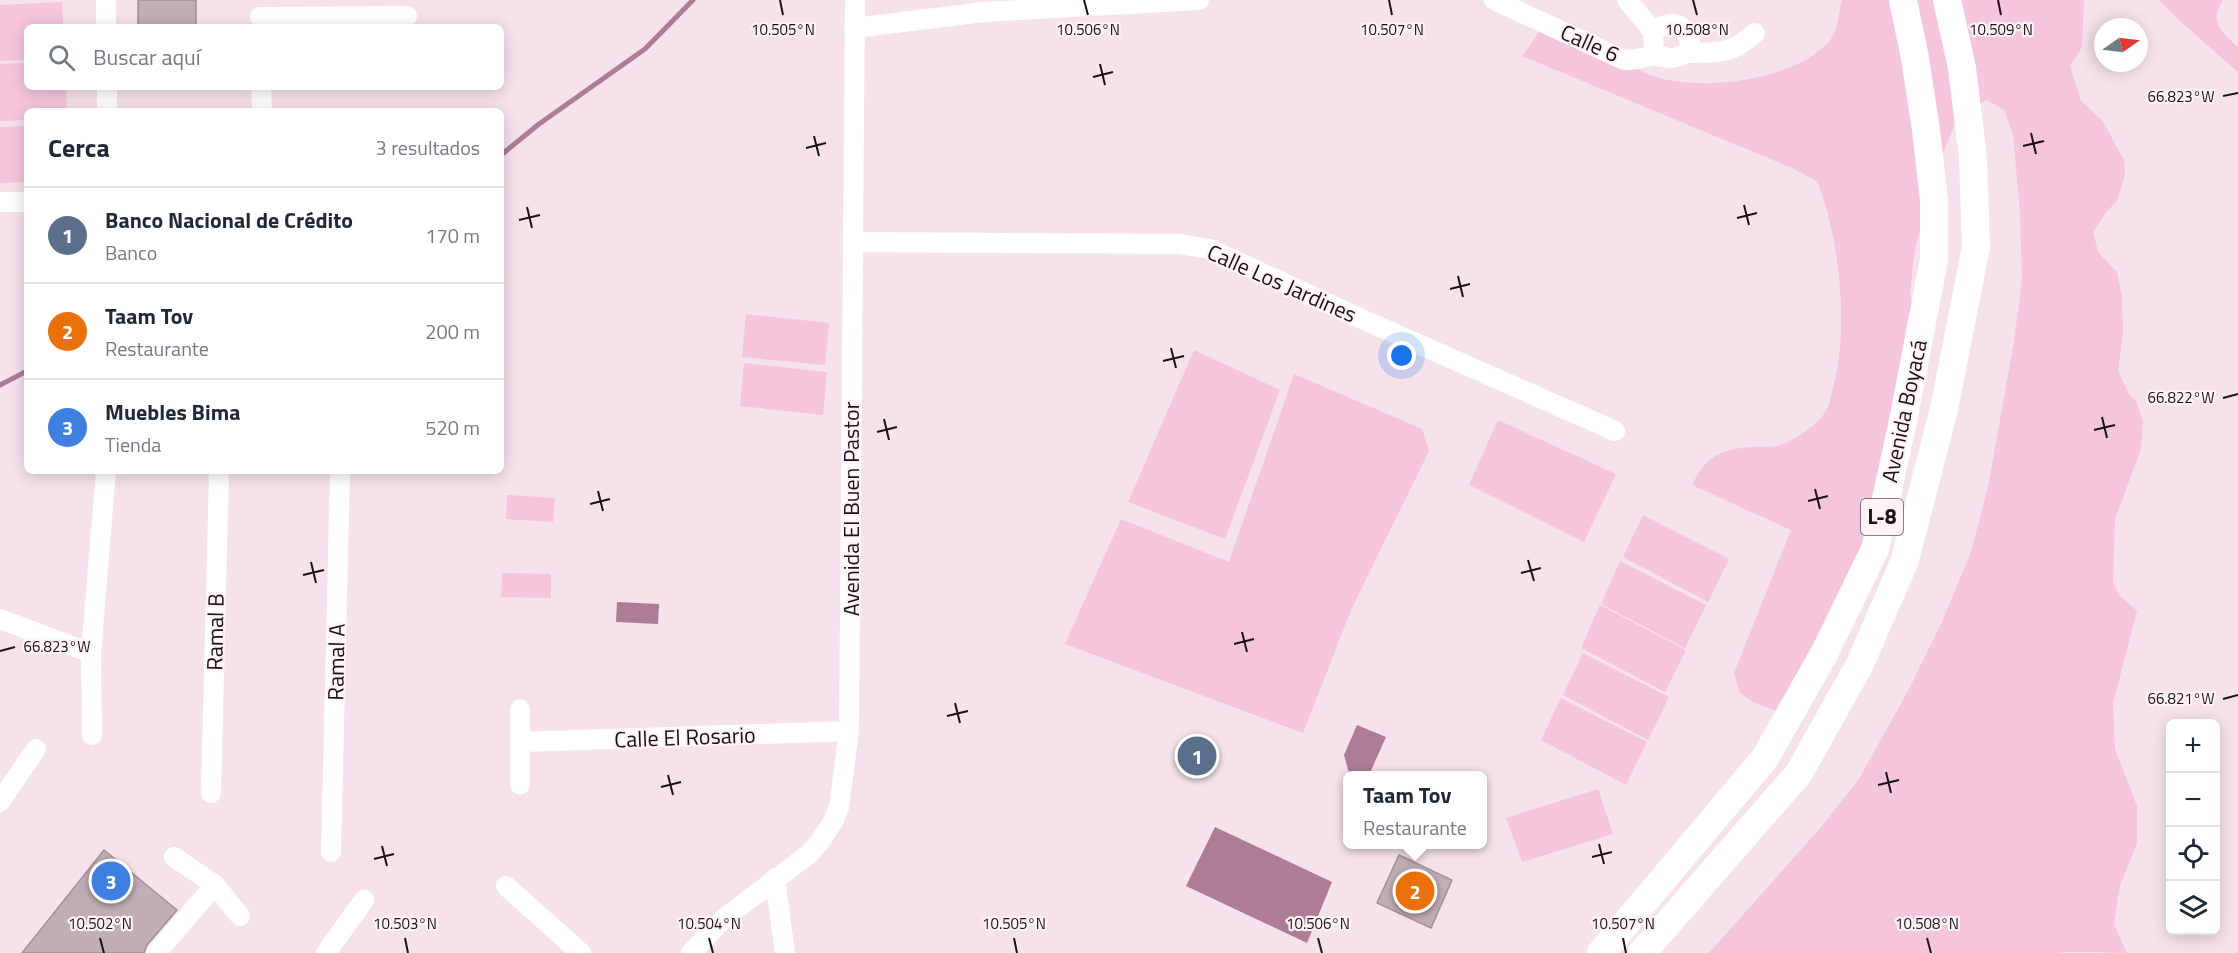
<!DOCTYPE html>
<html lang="es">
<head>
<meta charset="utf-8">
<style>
  :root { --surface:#fff; --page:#f2f2f3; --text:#1f2937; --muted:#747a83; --line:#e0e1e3; --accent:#2563eb }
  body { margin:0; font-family:"Titillium Web",sans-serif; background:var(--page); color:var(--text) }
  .controls { position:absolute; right:18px; bottom:18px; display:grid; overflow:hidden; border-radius:9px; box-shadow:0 3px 15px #0003 }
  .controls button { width:54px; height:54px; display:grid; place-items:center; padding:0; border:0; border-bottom:2px solid var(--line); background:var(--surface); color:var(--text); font:30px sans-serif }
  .compass { position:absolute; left:2094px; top:18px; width:54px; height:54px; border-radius:50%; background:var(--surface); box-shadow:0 3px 15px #0003; rotate:76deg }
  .you { position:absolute; left:1402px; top:356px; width:21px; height:21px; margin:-15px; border:4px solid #fff; border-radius:50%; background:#1a73e8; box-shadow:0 0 0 9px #1a73e833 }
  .badge { display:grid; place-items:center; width:39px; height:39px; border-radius:50%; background:var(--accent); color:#fff; font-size:20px; font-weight:700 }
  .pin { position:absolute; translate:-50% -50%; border:3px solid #fff; box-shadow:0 2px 6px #0006 }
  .popup { position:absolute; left:1343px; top:771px; width:144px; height:78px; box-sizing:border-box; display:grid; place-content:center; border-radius:9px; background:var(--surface); filter:drop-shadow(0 2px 4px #0005); font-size:20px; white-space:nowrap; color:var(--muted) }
  .popup b { font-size:22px; color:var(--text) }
  .popup::after { content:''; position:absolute; left:50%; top:100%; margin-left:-12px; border:12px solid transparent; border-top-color:var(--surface) }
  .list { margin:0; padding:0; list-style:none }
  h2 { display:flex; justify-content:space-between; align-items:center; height:78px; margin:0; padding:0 24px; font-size:26px }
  h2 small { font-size:20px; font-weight:400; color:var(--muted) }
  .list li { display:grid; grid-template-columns:39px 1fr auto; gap:18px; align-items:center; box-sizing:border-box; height:96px; padding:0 24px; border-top:2px solid var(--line) }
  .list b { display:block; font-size:22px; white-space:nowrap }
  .list p { margin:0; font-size:20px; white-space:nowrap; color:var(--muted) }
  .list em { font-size:20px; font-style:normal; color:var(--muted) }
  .icon { flex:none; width:33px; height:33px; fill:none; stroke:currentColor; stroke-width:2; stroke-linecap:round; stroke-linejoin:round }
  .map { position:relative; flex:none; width:2238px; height:953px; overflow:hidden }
  .search { position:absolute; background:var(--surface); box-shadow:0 3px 15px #0003; left:24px; top:24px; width:480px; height:66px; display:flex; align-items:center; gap:15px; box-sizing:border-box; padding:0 21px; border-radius:9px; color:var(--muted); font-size:22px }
  .panel { position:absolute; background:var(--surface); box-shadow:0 3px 15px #0003; left:24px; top:108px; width:480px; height:366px; border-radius:9px }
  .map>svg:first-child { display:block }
  .green { fill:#f4c5db }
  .water { fill:#ac7d94 }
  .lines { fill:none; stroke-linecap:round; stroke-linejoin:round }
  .stream { stroke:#ac7d94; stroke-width:5 }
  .building { fill:#c0adb6; stroke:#a29098; stroke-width:1.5 }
  .minor { stroke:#fff; stroke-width:20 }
  .highway { stroke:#fff; stroke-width:28 }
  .ticks { fill:none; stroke:#1b1417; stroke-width:2 }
  .labels { text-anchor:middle; stroke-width:4.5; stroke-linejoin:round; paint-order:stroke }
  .shield { fill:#fef2f7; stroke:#5f575a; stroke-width:1.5 }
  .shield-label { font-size:21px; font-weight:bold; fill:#1b1417 }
  .street-label { font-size:22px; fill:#1b1417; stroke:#fef2f7 }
  .ticks-label { font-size:15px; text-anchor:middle; fill:#1b1417; stroke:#fef2f7; stroke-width:4.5; stroke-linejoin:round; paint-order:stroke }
</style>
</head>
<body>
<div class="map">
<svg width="2238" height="953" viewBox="0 0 2238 953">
  <rect width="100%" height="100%" fill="#f6e2eb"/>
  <!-- green -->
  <path class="green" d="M1842 0H2084L2082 47 2070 66 2081 101 2102 120 2124 160 2125 174 2117 201 2107 211 2093 232 2098 252 2117 272 2122 297 2123 333 2118 371 2130 396 2136 401 2143 421 2141 449 2115 519 2113 582 2119 595 2137 611 2113 703 2115 749 2137 806V844L2120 885 2114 924 2127 953C2114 953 2065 950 2059 953H1709L1821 827 1859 779 1909 689 1941 624 1970 555 1988 487 2014 342 2022 279 2020 212 2013 134 2004 110 1987 100 1970 109 1955 124 1936 170 1928 215 1918 236 1913 262 1910 296 1923 349 1886 528 1776 711 1753 702 1740 693 1734 673 1791 530 1692 485C1707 455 1721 449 1753 447 1762 446 1772 448 1780 445 1797 439 1818 425 1827 409 1830 404 1831 397 1832 392 1850 333 1840 238 1817 181L1792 168 1522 56 1544 25C1570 37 1596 49 1623 61 1635 67 1647 75 1660 78 1706 91 1799 80 1831 39 1838 30 1839 11 1842 0Z
    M2159 0H2223C2208 21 2223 34 2238 47V72L2183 24Z
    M62 2 63 27H27V60L0 61V5Z
    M27 63V87H66L67 111H27V120L0 121V64Z
    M27 126V182L0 183V127Z
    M746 314 829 323 825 365 742 357Z
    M1194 350 1280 390 1225 539 1128 502Z
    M744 363 827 372 823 415 740 406Z
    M1294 374 1422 429 1429 451 1351 610 1303 733 1065 644 1121 519 1229 562Z
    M1498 420 1616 474 1584 542 1469 485Z
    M507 495 555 498 553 522 506 519Z
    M1643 515 1729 559 1708 602 1623 557Z
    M1620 561 1706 605 1685 648 1601 604Z
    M502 573 551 574V598L501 597Z
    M1600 605 1686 650 1665 692 1581 648Z
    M1583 653 1669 697 1648 740 1563 695Z
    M1561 698 1647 742 1626 785 1541 740Z
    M1598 789 1613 834 1522 862 1506 818Z"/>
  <!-- water -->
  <path class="water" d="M617 602 659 604 658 624 616 622Z
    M1357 725 1386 737 1369 775H1355L1349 773 1344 755Z
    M1215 827 1332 882 1307 943 1186 886Z"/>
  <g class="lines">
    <!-- stream -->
    <path class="stream" d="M501 155 539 124 645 49 693 0
      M0 385 27 371"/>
  </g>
  <!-- building -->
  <path class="building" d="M138 0H196V27H138Z
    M104 850 177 910 147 945 144 953H22Z
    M1399 855 1452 880 1431 928 1377 903Z"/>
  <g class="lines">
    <!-- minor -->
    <path class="minor" d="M106 0V27
      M1494 0 1624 60C1634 60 1642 58 1652 56 1658 55 1665 58 1671 58 1678 58 1683 54 1689 53 1720 52 1730 55 1755 33
      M1627 0 1653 31 1654 56
      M260 17 407 16
      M854 28 984 12 1199 0
      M1653 31C1670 20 1683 21 1690 41L1688 53
      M107 87V111
      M261 87 262 111
      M0 202H27
      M854 242 1179 244 1210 249 1355 316 1615 431
      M0 619 91 653 106 471
      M91 653 92 735
      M520 709V785
      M520 742 849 731
      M211 793 219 471
      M0 802 36 749
      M331 852 340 471
      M174 857 215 885 240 916
      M775 878 785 953
      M506 886 581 953
      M156 953 215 885
      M326 953 364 900
      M691 953 722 920 809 854 819 843 834 820 839 807 849 731 855 0"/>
    <!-- highway -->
    <path class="highway" d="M1601 953 1765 758 1825 652 1875 549 1903 421 1934 260V201L1926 130 1915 58 1903 0
      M1642 953 1799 773 1860 664 1905 560 1944 409 1976 247 1973 158 1962 68 1947 0"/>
  </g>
  <!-- ticks -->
  <path class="ticks" d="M780 0 783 15M1084 0 1088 15M1389 0 1392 15M1693 0 1697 15M1998 0 2001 15M1100 64 1105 85M1093 77 1113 72M2223 96 2238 93M2031 133 2036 154M814 136 819 156M2023 146 2044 141M806 148 826 143M1744 205 1749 225M527 207 532 228M1737 218 1757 213M519 220 540 215M1458 276 1463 297M1450 289 1470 284M1171 348 1176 368M1163 361 1184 356M2223 398 2238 394M2102 417 2107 438M884 419 889 440M2094 430 2115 425M877 432 897 427M1815 489 1820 509M598 491 603 511M1808 501 1828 496M590 504 610 499M1528 560 1534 581M311 562 316 583M1521 573 1541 568M303 575 324 570M1242 632 1247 652M1234 644 1254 639M0 651 15 647M2223 699 2238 695M955 703 960 723M947 716 968 711M1886 772 1891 793M668 775 673 795M1878 785 1899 780M661 787 681 782M1599 844 1604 864M382 846 387 866M1592 857 1612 852M374 859 394 854M100 938 104 953M405 938 408 953M709 938 713 953M1014 938 1017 953M1318 938 1322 953M1623 938 1626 953M1927 938 1931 953"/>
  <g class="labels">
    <!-- shield labels -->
    <rect class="shield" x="1861" y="499" width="42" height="36" rx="4.5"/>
    <g class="shield-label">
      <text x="1882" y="524">L-8</text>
    </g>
    <!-- street labels -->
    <g class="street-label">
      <text transform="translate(1590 43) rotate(24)" y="8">Calle 6</text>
      <text transform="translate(1282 283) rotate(24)" y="8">Calle Los Jardines</text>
      <text transform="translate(1904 411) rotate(-78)" y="8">Avenida Boyacá</text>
      <text transform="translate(851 509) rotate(-90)" y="8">Avenida El Buen Pastor</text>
      <text transform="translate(215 632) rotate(-89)" y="8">Ramal B</text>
      <text transform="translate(336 662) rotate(-89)" y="8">Ramal A</text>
      <text transform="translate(685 737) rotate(-2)" y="8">Calle El Rosario</text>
    </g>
  </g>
  <g class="ticks-label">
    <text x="783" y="35">10.505°N</text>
    <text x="1088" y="35">10.506°N</text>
    <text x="1392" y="35">10.507°N</text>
    <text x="1697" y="35">10.508°N</text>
    <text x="2001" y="35">10.509°N</text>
    <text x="2181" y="102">66.823°W</text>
    <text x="2181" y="403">66.822°W</text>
    <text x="57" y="652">66.823°W</text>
    <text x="2181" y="704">66.821°W</text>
    <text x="100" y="929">10.502°N</text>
    <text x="405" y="929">10.503°N</text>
    <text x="709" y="929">10.504°N</text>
    <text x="1014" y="929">10.505°N</text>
    <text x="1318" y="929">10.506°N</text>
    <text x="1623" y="929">10.507°N</text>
    <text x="1927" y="929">10.508°N</text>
  </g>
</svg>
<div class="controls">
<button>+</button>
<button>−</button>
<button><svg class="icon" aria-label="locate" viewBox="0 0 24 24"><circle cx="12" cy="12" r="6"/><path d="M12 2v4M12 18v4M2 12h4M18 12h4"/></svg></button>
<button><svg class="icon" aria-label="layers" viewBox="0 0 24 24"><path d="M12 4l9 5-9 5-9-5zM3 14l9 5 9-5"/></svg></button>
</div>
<svg class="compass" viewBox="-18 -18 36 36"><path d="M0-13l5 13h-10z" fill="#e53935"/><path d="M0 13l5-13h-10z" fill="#747a83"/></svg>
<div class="you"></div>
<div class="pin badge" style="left:1197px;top:756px;background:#5c6f8a">1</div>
<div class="pin badge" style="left:1415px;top:891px;background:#e8710a">2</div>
<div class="popup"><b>Taam Tov</b>Restaurante</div>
<div class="pin badge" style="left:111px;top:881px;background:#3f7fe0">3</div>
<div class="search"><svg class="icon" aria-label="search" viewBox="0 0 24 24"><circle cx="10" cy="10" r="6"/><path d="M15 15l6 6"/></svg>Buscar aquí</div>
<section class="panel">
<h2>Cerca<small>3 resultados</small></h2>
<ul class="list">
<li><span class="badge" style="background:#5c6f8a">1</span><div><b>Banco Nacional de Crédito</b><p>Banco</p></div><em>170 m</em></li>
<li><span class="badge" style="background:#e8710a">2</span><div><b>Taam Tov</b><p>Restaurante</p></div><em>200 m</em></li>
<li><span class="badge" style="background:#3f7fe0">3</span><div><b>Muebles Bima</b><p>Tienda</p></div><em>520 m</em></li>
</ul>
</section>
</div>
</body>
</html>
